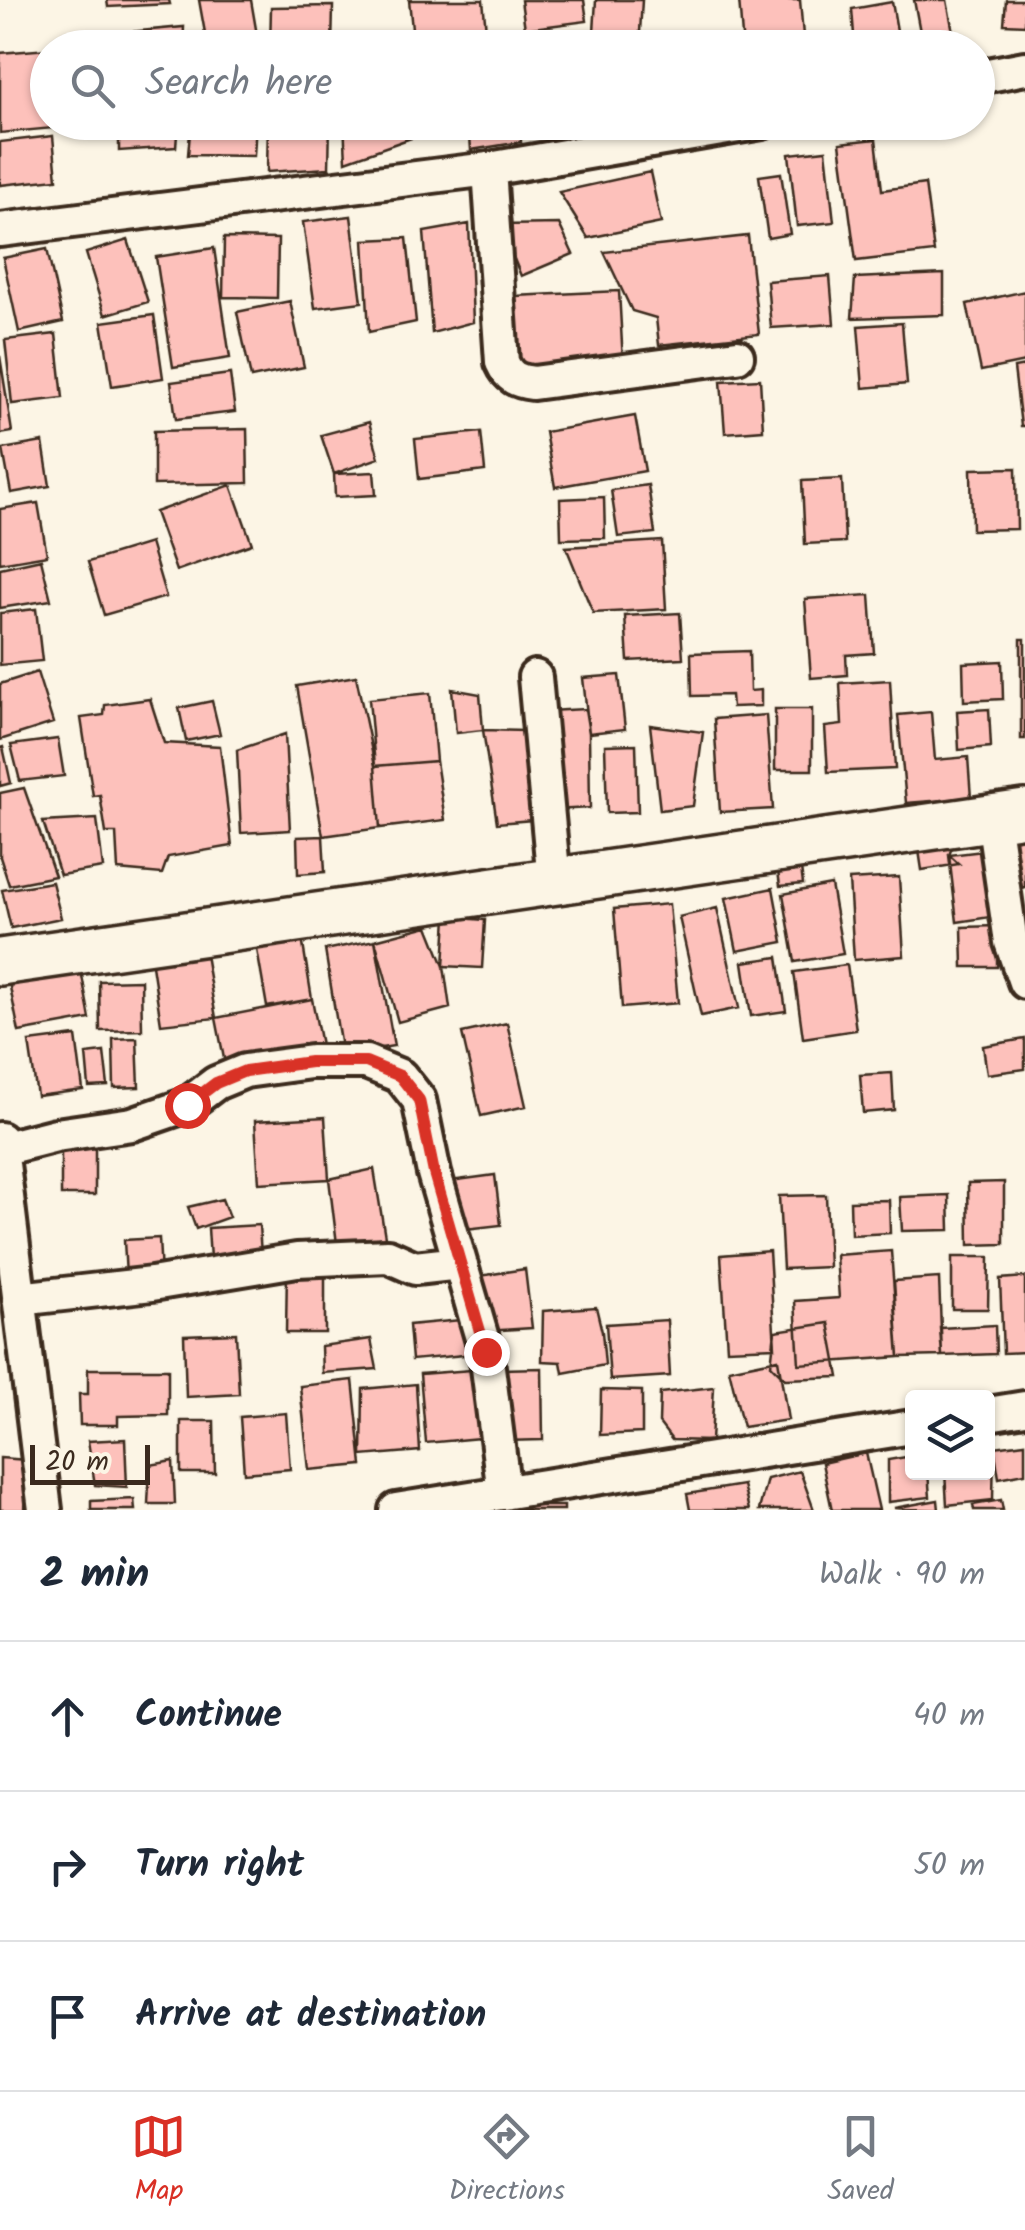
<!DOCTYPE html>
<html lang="en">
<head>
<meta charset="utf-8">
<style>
  :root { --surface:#fff; --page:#f6f6f7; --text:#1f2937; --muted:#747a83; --line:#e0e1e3; --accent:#d93025 }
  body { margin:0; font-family:Kalam,sans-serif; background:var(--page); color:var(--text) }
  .controls { position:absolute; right:30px; bottom:30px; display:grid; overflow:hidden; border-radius:10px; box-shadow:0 2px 8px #0004 }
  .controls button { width:90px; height:90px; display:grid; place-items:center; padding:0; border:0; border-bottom:2px solid var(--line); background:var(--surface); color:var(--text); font:50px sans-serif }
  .scale { position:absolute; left:30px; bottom:25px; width:120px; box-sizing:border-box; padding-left:10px; border:5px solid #3b2a1e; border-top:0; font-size:28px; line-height:35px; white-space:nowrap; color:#3b2a1e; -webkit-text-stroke:8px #fcf5e5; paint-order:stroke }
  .stop { position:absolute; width:30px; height:30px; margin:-22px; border:8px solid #d93025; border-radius:50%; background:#fff }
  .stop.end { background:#d93025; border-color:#fff; box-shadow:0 2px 10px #0008 }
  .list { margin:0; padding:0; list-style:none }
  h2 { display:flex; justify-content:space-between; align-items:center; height:130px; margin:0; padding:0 40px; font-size:42px }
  h2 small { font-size:32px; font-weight:400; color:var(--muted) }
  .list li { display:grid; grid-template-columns:65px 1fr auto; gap:30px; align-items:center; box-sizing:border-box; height:150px; padding:0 40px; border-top:2px solid var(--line) }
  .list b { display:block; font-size:38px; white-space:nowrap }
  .list em { font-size:32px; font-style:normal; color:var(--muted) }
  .icon { flex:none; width:55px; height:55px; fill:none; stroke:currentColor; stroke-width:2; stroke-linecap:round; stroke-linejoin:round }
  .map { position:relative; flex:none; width:1025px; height:1510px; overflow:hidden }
  .search { position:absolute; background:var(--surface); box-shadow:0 2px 8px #0004; left:30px; right:30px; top:30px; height:110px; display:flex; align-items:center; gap:25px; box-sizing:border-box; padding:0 35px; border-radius:55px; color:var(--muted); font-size:38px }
  .sheet { height:580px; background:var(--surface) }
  nav { display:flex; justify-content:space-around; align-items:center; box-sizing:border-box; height:140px; border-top:2px solid var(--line); background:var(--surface); font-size:28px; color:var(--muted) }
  nav a { display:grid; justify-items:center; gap:5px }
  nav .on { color:var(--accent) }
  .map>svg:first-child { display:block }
  .building { fill:#fdc1bb; stroke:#3b2a1e; stroke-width:2.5 }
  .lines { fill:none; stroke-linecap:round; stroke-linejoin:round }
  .street-casing { stroke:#3b2a1e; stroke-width:40 }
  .secondary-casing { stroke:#3b2a1e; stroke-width:52 }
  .street { stroke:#fcf5e5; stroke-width:32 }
  .secondary { stroke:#fcf5e5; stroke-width:45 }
  .route { stroke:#d93025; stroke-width:12 }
</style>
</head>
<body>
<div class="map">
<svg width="1025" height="1510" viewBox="0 0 1025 1510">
  <rect width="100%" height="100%" fill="#fcf5e5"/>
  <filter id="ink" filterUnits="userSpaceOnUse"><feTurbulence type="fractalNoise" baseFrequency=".01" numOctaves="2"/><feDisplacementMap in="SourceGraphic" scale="20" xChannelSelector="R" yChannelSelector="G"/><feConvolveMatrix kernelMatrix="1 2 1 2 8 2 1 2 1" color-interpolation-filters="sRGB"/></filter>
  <g filter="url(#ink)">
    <!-- building -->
    <path class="building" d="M107 0H169L170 4 108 7Z
      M199 0H251L257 35 207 44Z
      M409 0H483L487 41 414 48Z
      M521 0H584L587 21 525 29Z
      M596 0H642L639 48H593Z
      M739 0H800L804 48H743Z
      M914 0H947L955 43 923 48Z
      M1006 0H1025V25L1004 24Z
      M892 2 900 48H855L852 9Z
      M333 6 332 48H270L271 7Z
      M184 27 183 48H119V33Z
      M48 49V122H64L65 127 0 133V53Z
      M119 122H178L176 147 119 151Z
      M191 122H256L254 156 188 155Z
      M268 122H330L329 168 267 172Z
      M344 122H411V138L346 161Z
      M469 122H520L521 142 471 150Z
      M53 136 57 179 0 185V142Z
      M876 139 882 190 925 184 934 252 856 261 840 143Z
      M826 150 834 222 797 226 789 154Z
      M650 172 661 223 588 238 559 192Z
      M781 173 790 234 768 238 759 176Z
      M351 216 362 302 315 308 303 222Z
      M469 224 473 322 432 333 424 232Z
      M559 224 573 254 521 276 500 225Z
      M748 236 759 334 659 345 656 318 632 311 604 252Z
      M224 238 278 239 277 298 223 297Z
      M407 238 416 322 369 332 364 240Z
      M128 240 148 302 105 315 86 253Z
      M214 248 230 358 173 367 156 257Z
      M47 249 63 322 19 332 3 258Z
      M944 274V315L852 318 855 278Z
      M830 276 834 324 771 328 767 281Z
      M619 291 623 362 519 368 515 296Z
      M1025 291V362L981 371 967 304Z
      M290 301 304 367 251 378 237 312Z
      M154 315 163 378 112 386 102 322Z
      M902 323 907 384 863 388 858 326Z
      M56 334 63 398 12 404 5 340Z
      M0 356 12 432 0 434Z
      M1025 366V426H1021L1014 368Z
      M230 374 235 412 176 419 171 382Z
      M760 379 763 430 725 433 721 381Z
      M635 416 645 471 555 487 545 432Z
      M369 422 379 458 334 474 321 435Z
      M247 429 248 483 154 485V431Z
      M481 432 485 471 419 479 415 439Z
      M43 442 50 486 11 493 3 449Z
      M1016 468 1017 529 972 530 971 469Z
      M374 472 376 495 335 497 334 474Z
      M842 479 845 542 805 544 802 481Z
      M231 485 252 544 176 571 155 512Z
      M648 485 655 533 618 537 611 490Z
      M604 497 605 538 561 539 560 499Z
      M38 503 47 555 0 563V509Z
      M662 541 666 609 593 613 566 547Z
      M150 543 166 597 104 615 88 562Z
      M41 559 51 600 0 608V568Z
      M870 595 874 653 846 655 847 675 811 678 805 599Z
      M36 609 42 661 0 665V613Z
      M680 613 683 658 628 661 625 616Z
      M1021 639H1025V739H1021Z
      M749 651 750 691 761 690V706L732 707 731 695 692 696 691 653Z
      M1002 661 1003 699 964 701 963 663Z
      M37 672 53 723 0 740V684Z
      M619 675 625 729 589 733 583 678Z
      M356 676 375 766 380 828 323 836 297 686Z
      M890 680 895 769 828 772 825 727 842 725 840 683Z
      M452 689 480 694 483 730 456 733Z
      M430 693 436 761 375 766 369 699Z
      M150 699 164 743 220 746 232 846 168 857 162 874 118 870 116 833H106L100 795 93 796 81 718 104 715 105 705Z
      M212 701 220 734 186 741 179 708Z
      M585 709 589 733 590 808 554 810 548 711Z
      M775 709H812V770H775Z
      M989 709 991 747 959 750 957 711Z
      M931 712 935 760 968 757 971 798 906 803 898 715Z
      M766 715 773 809 720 812 714 719Z
      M650 725 703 732 693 806 660 810Z
      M483 730 524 731 532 820 497 823Z
      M285 734 290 830 241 833 237 750Z
      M58 739 64 776 20 781 11 745Z
      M636 744 638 812 607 813 605 745Z
      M3 747 11 783 0 786V748Z
      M436 761 445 820 380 828 375 766Z
      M24 788 55 876 9 885 0 857V793Z
      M97 819 103 868 60 875 43 822Z
      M1025 823V887L1019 888 1001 850Z
      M323 836 325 872 298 874 297 837Z
      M956 838 949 855 959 864 922 870 918 844Z
      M992 850 997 916 957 922 949 855Z
      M800 861 803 884 780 886 777 864Z
      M899 877 904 956 854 960 849 880Z
      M52 882 61 918 11 928 2 890Z
      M831 885 843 954 795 962 783 894Z
      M773 888 783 942 737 951 726 898Z
      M669 904 678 1003 622 1008 614 909Z
      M717 908 739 1008 701 1016 679 917Z
      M447 917 485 920 482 968 444 966Z
      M428 926 444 966 450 1008 398 1022 375 940Z
      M997 926V967H963L962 927Z
      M301 932 312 999 267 1007 255 938Z
      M202 937 216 1018 161 1024 149 945Z
      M375 940 394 1046 342 1054 325 950Z
      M778 957 786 1011 751 1016 743 962Z
      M79 959 90 1019 19 1032 7 972Z
      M847 965 856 1030 803 1038 794 972Z
      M141 980 142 1030 100 1031 99 981Z
      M312 999 322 1050 226 1069 216 1018Z
      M507 1023 526 1106 481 1116 462 1033Z
      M76 1036 83 1090 37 1096 29 1042Z
      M137 1038 139 1087 114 1088 113 1039Z
      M1025 1039V1069L987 1074 983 1046Z
      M104 1052 108 1086 89 1087 86 1054Z
      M892 1073 894 1110 863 1113 860 1075Z
      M325 1117 329 1179 259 1183 255 1121Z
      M61 1145H95V1195H61Z
      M374 1169 385 1237 337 1244 329 1179Z
      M495 1175 501 1225 456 1230 450 1181Z
      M1004 1182V1244L969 1245 968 1183Z
      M826 1195 829 1267 783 1269 779 1196Z
      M949 1195 950 1230 902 1231 900 1197Z
      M222 1199 229 1217 196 1229 188 1207Z
      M889 1200 890 1233 851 1235 850 1201Z
      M259 1225 261 1255 210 1259 208 1228Z
      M159 1238 161 1275 126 1277 124 1240Z
      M769 1251 775 1347 727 1349 721 1255Z
      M891 1251 899 1357 799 1364 795 1301 839 1298 836 1255Z
      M952 1257H989L988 1309H952Z
      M287 1268H325V1333H286Z
      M525 1269 532 1328 486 1331 473 1277Z
      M1025 1277V1352L1003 1353 1000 1279Z
      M939 1278 942 1356 899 1357 894 1281Z
      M596 1307 602 1332 605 1365 563 1373 561 1362 542 1361 543 1311Z
      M471 1319 474 1354 412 1360 409 1325Z
      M667 1320 670 1376 610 1380 606 1324Z
      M829 1323 839 1377 785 1379 771 1365 775 1331Z
      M995 1325 996 1354 942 1356 940 1328Z
      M236 1333 239 1394 186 1397 184 1335Z
      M371 1339 377 1369 322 1373 321 1346Z
      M778 1359 788 1420 743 1427 729 1369Z
      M542 1368 543 1440 503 1441 501 1369Z
      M88 1369H168V1415L118 1416V1425H80L79 1394H88Z
      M484 1369 490 1437 426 1443 420 1374Z
      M353 1380 362 1465 309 1470 300 1386Z
      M416 1384 420 1451 362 1456 363 1389Z
      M714 1387 711 1441 672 1440 659 1423 660 1393Z
      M601 1390 642 1391V1433L600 1435Z
      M286 1413 290 1469 244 1473 240 1417Z
      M181 1421H214L215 1473H181Z
      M125 1439 127 1487 95 1485 88 1441Z
      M1025 1443V1473L999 1478 994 1447Z
      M994 1447 993 1500 947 1505 945 1472H988V1448Z
      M866 1453 879 1510H832L822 1463Z
      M912 1456V1472H928L930 1497 888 1502V1460Z
      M0 1458 27 1460 25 1510H0Z
      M173 1461 175 1504H148L150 1465Z
      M800 1471 814 1510H759L767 1479Z
      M743 1485 749 1510H690L687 1494Z
      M134 1499 135 1510H91V1501Z
      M938 1500 939 1510 894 1508Z
      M1001 1500 1003 1510H974L973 1505Z
      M515 1506H564V1510H515Z"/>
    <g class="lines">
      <defs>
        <path id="street" d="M978 77 1025 68
          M489 169 502 362C509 378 517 381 533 383L737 356
          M0 230 489 169 762 122
          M535 677 554 882
          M993 818 1011 942 1025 982
          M0 1139 45 1510
          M1 1149 56 1135 132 1124 187 1105 216 1083 245 1071 311 1062H366L400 1076 419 1100 434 1173 486 1352 504 1493
          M19 1299 152 1284 297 1260 388 1256 415 1268 460 1263
          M988 1414 1025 1408
          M396 1510 912 1427"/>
        <path id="secondary" d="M0 962 1025 813"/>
      </defs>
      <!-- street casing -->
      <use href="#street" class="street-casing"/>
      <!-- secondary casing -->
      <use href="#secondary" class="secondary-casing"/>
      <!-- street -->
      <use href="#street" class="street"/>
      <!-- secondary -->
      <use href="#secondary" class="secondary"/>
    </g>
  </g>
  <g class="lines" filter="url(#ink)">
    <!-- route -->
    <path class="route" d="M187 1105 216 1083 245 1071 310 1062H366L400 1076 419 1100 434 1173 486 1352"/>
  </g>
</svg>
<div class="controls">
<button><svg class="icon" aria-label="layers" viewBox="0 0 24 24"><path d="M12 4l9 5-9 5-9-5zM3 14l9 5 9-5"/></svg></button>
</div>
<div class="scale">20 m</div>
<div class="stop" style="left:187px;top:1105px"></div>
<div class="stop end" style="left:486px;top:1352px"></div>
<div class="search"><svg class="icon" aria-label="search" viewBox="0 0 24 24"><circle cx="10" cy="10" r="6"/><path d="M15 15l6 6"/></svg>Search here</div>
</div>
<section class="sheet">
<h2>2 min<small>Walk · 90 m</small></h2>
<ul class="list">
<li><svg class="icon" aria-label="ahead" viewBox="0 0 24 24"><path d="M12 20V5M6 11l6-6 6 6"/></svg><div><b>Continue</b></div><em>40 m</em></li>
<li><svg class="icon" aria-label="right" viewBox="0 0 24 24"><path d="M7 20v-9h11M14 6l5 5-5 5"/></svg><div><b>Turn right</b></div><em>50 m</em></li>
<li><svg class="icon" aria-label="arrive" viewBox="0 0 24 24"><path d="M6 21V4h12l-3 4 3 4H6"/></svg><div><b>Arrive at destination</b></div></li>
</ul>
</section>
<nav>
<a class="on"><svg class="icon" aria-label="map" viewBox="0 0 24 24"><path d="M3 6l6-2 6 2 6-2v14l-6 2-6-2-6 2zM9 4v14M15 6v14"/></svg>Map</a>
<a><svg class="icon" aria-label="directions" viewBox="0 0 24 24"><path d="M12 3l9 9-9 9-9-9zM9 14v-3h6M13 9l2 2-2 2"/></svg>Directions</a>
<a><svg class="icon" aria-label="saved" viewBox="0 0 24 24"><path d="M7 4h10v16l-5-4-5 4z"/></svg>Saved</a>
</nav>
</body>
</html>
